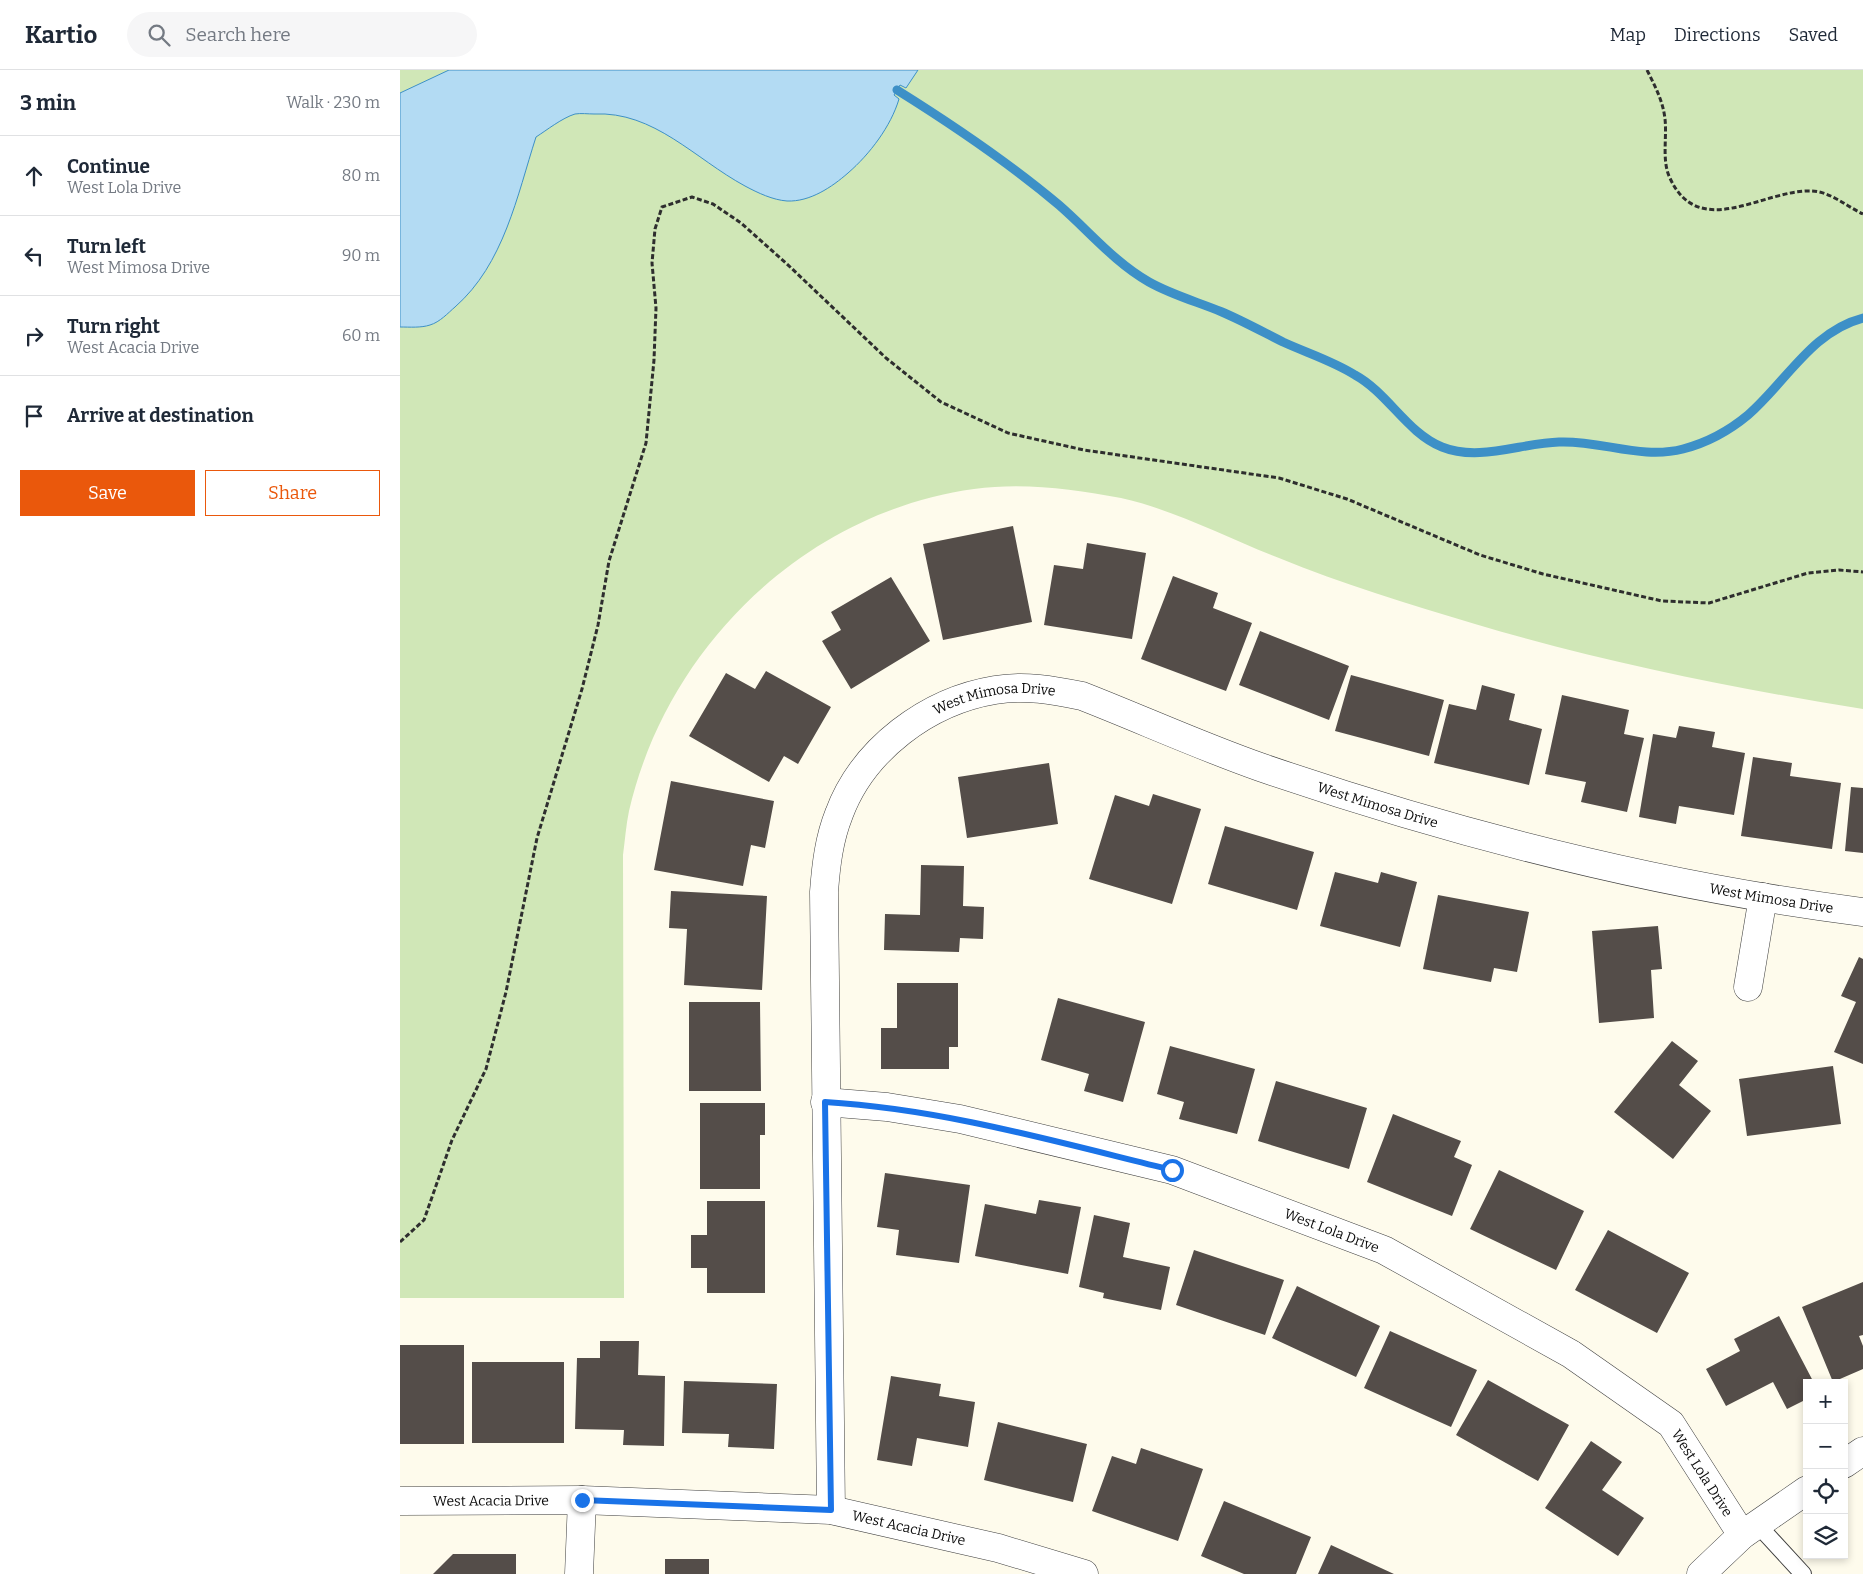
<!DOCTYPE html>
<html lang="en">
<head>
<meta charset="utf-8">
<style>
  :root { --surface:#fff; --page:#f6f6f7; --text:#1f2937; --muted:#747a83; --line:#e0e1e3; --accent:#ea580c }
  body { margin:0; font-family:Bitter,serif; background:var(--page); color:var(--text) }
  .controls { position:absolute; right:15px; bottom:15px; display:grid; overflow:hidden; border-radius:0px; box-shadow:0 2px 8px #0003 }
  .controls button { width:45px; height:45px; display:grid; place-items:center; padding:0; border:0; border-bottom:1px solid var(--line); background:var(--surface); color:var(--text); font:25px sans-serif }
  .stop { position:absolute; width:15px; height:15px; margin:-11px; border:4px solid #1a73e8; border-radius:50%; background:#fff }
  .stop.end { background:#1a73e8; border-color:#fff; box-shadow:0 1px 5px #0008 }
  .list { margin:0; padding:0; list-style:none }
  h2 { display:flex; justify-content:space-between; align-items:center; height:65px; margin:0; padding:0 20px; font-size:21px }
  h2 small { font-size:16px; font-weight:400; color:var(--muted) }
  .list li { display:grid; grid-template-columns:32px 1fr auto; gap:15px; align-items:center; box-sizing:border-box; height:80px; padding:0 20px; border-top:1px solid var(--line) }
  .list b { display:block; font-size:19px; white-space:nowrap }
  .list p { margin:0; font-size:16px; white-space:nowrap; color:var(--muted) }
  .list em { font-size:16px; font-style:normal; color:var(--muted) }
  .actions { display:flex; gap:10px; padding:15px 20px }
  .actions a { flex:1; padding:11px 0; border:1px solid var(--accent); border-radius:0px; text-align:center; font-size:18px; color:var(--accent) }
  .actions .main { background:var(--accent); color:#fff }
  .icon { flex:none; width:28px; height:28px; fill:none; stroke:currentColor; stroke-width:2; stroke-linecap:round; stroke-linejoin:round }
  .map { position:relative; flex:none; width:1463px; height:1504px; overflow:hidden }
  header { display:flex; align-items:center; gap:30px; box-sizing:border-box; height:70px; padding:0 25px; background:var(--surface); border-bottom:1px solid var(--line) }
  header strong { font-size:24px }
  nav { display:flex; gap:28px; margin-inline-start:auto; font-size:18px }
  .search { width:350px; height:45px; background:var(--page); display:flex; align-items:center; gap:12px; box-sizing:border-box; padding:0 18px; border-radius:28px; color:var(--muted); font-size:19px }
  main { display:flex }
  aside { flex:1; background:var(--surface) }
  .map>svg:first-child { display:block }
  .green { fill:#d0e7b7 }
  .water { fill:#b3dbf3; stroke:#3d90c7 }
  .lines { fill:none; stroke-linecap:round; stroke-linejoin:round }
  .stream { stroke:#3d90c7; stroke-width:9 }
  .building { fill:#544d49 }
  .lane-casing { stroke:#3f3f3f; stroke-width:18 }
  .street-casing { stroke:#3f3f3f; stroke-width:29 }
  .path { stroke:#2e2e2e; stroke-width:3; stroke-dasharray:5 2.5; stroke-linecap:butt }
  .lane { stroke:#fff; stroke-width:16 }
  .street { stroke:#fff; stroke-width:28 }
  .route { stroke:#1a73e8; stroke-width:6 }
  .labels { text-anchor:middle; stroke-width:5; stroke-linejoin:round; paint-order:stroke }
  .street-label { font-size:14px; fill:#0c0c0c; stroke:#fff }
</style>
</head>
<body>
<header>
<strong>Kartio</strong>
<div class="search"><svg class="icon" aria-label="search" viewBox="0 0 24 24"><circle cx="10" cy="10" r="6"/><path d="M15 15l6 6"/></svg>Search here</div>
<nav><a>Map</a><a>Directions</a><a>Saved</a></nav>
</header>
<main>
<aside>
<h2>3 min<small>Walk · 230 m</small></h2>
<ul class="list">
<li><svg class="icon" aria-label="ahead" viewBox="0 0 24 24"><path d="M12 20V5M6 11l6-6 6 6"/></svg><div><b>Continue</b><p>West Lola Drive</p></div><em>80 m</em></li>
<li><svg class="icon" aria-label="left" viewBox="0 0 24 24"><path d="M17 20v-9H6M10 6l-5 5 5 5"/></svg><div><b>Turn left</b><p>West Mimosa Drive</p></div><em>90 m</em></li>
<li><svg class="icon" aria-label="right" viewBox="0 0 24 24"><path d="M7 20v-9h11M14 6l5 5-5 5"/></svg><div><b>Turn right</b><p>West Acacia Drive</p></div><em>60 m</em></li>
<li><svg class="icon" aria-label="arrive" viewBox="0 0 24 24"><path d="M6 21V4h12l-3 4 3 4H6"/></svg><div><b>Arrive at destination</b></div></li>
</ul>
<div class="actions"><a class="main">Save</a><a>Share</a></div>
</aside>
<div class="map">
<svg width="1463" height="1504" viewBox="0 0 1463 1504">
  <rect width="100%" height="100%" fill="#fefbec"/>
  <!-- green -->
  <path class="green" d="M0 0H1463V639C1332 618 1202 592 1075 554 1009 534 942 514 879 488 827 468 775 440 721 428 673 419 622 412 574 419 406 442 267 576 229 741 226 755 225 770 223 785L224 1228H0Z"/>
  <!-- water -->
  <path class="water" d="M49 0H518L506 18 500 15 494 25 499 29C491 56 470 84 448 103 432 117 410 132 387 131 373 130 358 123 345 116 295 89 254 41 194 44 188 44 181 43 175 44 162 48 147 60 136 67 117 126 104 194 55 237 48 243 40 252 30 255 21 258 10 257 0 257V23Z"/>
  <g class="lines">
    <!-- stream -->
    <path class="stream" d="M497 20C553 55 608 92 659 135 689 161 714 192 749 212 772 225 798 232 822 242 843 251 863 262 883 272 907 283 933 291 955 305 988 323 1007 363 1042 377 1079 392 1121 373 1159 372 1201 370 1241 390 1283 379 1306 373 1330 360 1348 345 1386 312 1412 261 1463 248"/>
  </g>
  <!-- building -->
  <path class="building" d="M613 456 632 552 543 570 523 474Z
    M687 473 746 483 732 569 644 555 654 495 683 499Z
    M773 506 818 523 813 538 852 553 826 621 741 589Z
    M491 507 530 571 451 619 422 571 441 560 431 542Z
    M860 561 949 596 929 650 839 615Z
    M366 601 431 637 398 694 384 686 369 712 289 666 326 603 355 619Z
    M951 605 1044 630 1029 686 935 661Z
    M1082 615 1115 624 1109 650 1142 659 1129 715 1034 693 1049 634 1076 640Z
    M1162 625 1229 640 1224 664 1244 668 1227 742 1181 732 1186 712 1145 704Z
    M1279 656 1315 662 1312 677 1345 683 1334 745 1279 736 1276 754 1239 747 1253 664 1276 668Z
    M1353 687 1392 693 1390 706 1441 713 1432 779 1341 766Z
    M649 693 658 754 567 768 558 707Z
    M271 711 374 731 365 778 351 775 343 816 254 800Z
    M1451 717 1463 718V783L1445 781Z
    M753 724 801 739 772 834 689 809 715 725 749 736Z
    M825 756 914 782 897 840 808 814Z
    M521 795 564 796 563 836 584 837 583 869 560 868 559 882 484 880 485 844 520 845Z
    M935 802 978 813 981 802 1017 812 1000 877 920 856Z
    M271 821 367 826 362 920 284 915 287 859 269 858Z
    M1038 825 1129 842 1117 902 1094 898 1091 912 1023 899Z
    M1258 856 1262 899 1251 900 1254 948 1199 953 1192 861Z
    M1459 887 1463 889V994L1434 982 1456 932 1441 926Z
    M497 913H558V977H549V999H481V958H497Z
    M658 928 745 952 723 1032 684 1021 689 1004 641 990Z
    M289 932H360L361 1021H289Z
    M1272 971 1298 991 1279 1015 1311 1041 1273 1089 1214 1042Z
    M770 976 855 999 837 1064 779 1049 784 1032 757 1024Z
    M1433 996 1441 1054 1347 1066 1339 1009Z
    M876 1011 967 1038 949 1099 858 1071Z
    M300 1033H365V1065H360V1119H300Z
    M993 1044 1061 1071 1054 1087 1072 1095 1052 1146 967 1112Z
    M1099 1100 1184 1141 1156 1200 1070 1159Z
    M485 1103 570 1115 559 1193 496 1185 499 1160 477 1157Z
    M639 1130 681 1137 668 1204 575 1186 585 1134 636 1144Z
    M307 1131H365V1223H307V1198H291V1165H307Z
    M694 1145 730 1153 723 1187 770 1197 761 1240 703 1228 704 1223 679 1217Z
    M1208 1160 1289 1203 1257 1263 1175 1220Z
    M794 1180 884 1210 865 1265 776 1235Z
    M1463 1212V1265L1459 1266 1463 1276V1299L1433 1312 1402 1237Z
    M897 1216 980 1256 956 1307 872 1268Z
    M1379 1246 1414 1313H1407V1329L1387 1339 1373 1312 1326 1336 1306 1299 1340 1281 1334 1269Z
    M990 1261 1077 1300 1051 1357 964 1318Z
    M200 1271H239L238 1305 265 1306 264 1376 223 1375 224 1360 175 1359 177 1288H200Z
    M0 1275H64V1374H0Z
    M72 1292H164V1373H72Z
    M491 1306 541 1314 539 1326 575 1332 568 1377 517 1368 512 1396 477 1390Z
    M1088 1310 1169 1355 1138 1411 1056 1365Z
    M284 1311 377 1314 374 1379 328 1377 329 1364 282 1363Z
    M598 1352 687 1374 673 1432 584 1410Z
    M1191 1371 1222 1392 1202 1420 1244 1448 1218 1486 1145 1438Z
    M741 1378 803 1399 778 1471 692 1441 712 1386 736 1394Z
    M824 1431 911 1467 896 1504H844L801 1486Z
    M931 1475 994 1504H918Z
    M53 1484H116V1504H33Z
    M265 1489H309V1504H265Z"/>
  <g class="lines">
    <defs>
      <path id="lane" d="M1357 1454 1403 1504"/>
      <g id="street">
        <path d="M1348 917 1363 827"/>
        <path id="s1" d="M425 1032 487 1037 560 1049 772 1100 984 1180 1171 1284 1271 1354 1342 1465"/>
        <path d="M1444 1394 1463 1381"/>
        <path id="s2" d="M0 1431 182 1430 431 1440 598 1478 684 1504"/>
        <path id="s3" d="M431 1440 424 822C426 795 429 769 439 744 463 679 528 631 595 620 625 615 653 620 682 626 741 649 800 676 860 697 1055 764 1258 816 1463 842"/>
        <path d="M179 1504 182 1430"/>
        <path d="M1301 1504 1342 1465 1407 1420"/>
      </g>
    </defs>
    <!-- lane casing -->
    <use href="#lane" class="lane-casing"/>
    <!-- street casing -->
    <use href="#street" class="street-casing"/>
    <!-- path -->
    <path class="path" d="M1247 0C1255 16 1263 31 1265 49 1267 67 1262 89 1269 106 1298 173 1363 119 1412 121 1431 122 1446 136 1463 144
      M0 1172 24 1150 52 1070 86 999 106 922 137 768 182 619 198 555 209 491 246 373 254 290 256 238 252 193 255 159 262 137 292 127 313 134 341 153 387 194 486 288 541 332 608 363 684 380 879 408 947 429 1080 485 1143 504 1262 531 1309 533 1408 503 1439 500 1463 502"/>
    <!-- lane -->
    <use href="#lane" class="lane"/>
    <!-- street -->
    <use href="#street" class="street"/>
  </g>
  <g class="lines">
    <!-- route -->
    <path class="route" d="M182 1430 431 1440 425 1032C543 1039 657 1072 772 1100"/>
  </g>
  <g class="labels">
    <!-- street labels -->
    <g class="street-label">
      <text dy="5" stroke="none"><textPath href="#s3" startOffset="904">West Mimosa Drive</textPath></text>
      <text dy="5" stroke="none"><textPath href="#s3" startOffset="1309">West Mimosa Drive</textPath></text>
      <text dy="5" stroke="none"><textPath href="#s3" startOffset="1714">West Mimosa Drive</textPath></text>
      <text dy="5" stroke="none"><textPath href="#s1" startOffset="525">West Lola Drive</textPath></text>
      <text dy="5" stroke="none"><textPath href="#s1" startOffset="975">West Lola Drive</textPath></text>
      <text dy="5" stroke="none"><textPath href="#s2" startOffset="91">West Acacia Drive</textPath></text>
      <text dy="5" stroke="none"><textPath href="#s2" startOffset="511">West Acacia Drive</textPath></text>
    </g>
  </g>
</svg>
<div class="controls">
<button>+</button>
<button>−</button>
<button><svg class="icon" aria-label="locate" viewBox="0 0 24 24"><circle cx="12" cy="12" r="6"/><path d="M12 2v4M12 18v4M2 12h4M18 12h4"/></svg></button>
<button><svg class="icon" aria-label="layers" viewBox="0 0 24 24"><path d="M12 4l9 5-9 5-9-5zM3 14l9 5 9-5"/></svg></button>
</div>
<div class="stop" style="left:772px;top:1100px"></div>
<div class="stop end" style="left:182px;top:1430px"></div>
</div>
</main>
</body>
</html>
